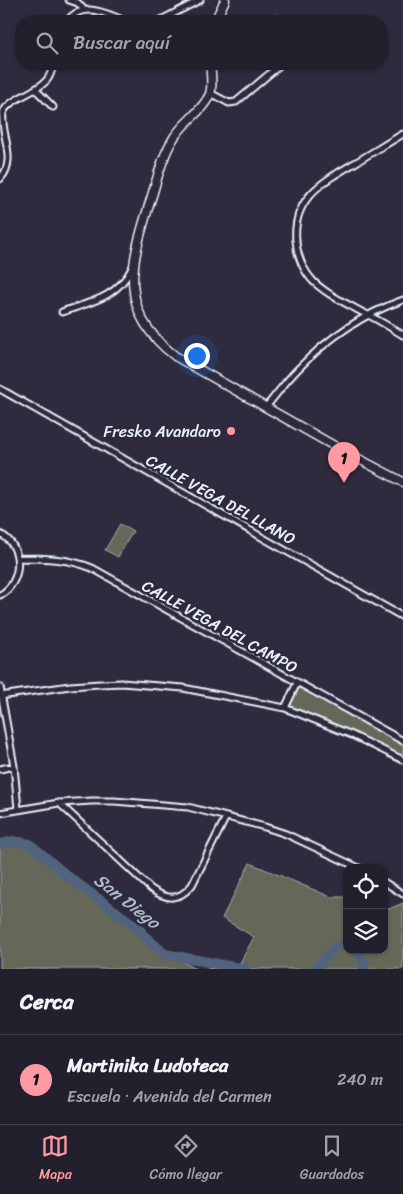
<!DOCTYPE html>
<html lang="es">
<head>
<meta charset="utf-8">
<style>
	body { margin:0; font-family:Sriracha,sans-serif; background:#2b2836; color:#f1f3f6 }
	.controls { position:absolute; right:15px; bottom:15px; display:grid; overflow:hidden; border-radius:10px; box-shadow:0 1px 4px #0004 }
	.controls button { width:45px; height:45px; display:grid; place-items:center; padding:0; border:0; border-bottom:1px solid #403e4a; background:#23202e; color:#f1f3f6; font:25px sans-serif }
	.you { position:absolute; left:196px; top:355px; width:18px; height:18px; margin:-12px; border:4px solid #fff; border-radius:50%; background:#1a73e8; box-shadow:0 0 0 8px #1a73e833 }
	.badge { display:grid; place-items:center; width:32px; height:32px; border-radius:50%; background:#ff9aa2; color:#111; font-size:16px; font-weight:700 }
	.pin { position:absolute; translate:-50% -41px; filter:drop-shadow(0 1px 2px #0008) }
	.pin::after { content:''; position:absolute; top:26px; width:18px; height:15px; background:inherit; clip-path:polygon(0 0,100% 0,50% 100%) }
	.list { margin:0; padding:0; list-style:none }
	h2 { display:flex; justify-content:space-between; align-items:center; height:65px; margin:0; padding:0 20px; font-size:21px }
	h2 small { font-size:16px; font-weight:400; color:#a3a3aa }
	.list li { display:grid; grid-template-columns:32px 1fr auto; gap:15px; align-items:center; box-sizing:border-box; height:90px; padding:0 20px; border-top:1px solid #403e4a }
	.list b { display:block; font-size:19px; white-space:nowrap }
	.list p { margin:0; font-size:16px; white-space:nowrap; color:#a3a3aa }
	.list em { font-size:16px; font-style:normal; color:#a3a3aa }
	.icon { flex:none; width:28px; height:28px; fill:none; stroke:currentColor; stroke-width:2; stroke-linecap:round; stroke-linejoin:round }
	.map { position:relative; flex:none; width:403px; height:969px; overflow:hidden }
	.search { position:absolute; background:#23202e; box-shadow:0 1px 4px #0004; left:15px; right:15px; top:15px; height:55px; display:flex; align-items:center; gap:12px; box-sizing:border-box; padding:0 18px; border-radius:20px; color:#a3a3aa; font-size:19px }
	.sheet { height:155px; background:#23202e }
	nav { display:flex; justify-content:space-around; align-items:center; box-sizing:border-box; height:70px; border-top:1px solid #403e4a; background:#23202e; font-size:14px; color:#a3a3aa }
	nav a { display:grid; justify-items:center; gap:2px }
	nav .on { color:#ff9aa2 }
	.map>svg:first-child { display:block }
</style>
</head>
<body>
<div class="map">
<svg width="403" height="969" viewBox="0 0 403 969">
	<rect width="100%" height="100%" fill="#2f2a3d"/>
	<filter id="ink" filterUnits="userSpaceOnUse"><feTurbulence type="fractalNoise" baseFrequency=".02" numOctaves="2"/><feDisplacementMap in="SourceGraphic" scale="10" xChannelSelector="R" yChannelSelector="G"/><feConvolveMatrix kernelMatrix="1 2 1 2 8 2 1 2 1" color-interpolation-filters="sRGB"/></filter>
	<g filter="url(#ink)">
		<!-- green -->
		<path fill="#656859" stroke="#a6aca8" d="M120,524L133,531L118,557L105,550Z
			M298,684L358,720L403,744V759L286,708Z
			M12,839L31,843L67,874L143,930L142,932L166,953L196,969H0V842Z
			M250,863L331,897H347V950H384V911L403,903V969H205L240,963L254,937L222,918Z"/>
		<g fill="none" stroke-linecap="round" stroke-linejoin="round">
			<!-- river -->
			<path stroke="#51647d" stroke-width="10" d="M0,844L13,841L30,844L66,875L141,930V933L165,954L245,969
				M355,950L364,960V969
				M315,969L335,947L347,945"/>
			<!-- street casing -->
			<g stroke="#e8f1f8" stroke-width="9">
				<path id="street" d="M69,0L78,3L84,10
					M277,19L278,21
					M67,21C84,0 106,14 126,21
					M159,21L200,0
					M35,89L53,107
					M210,93L229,103L236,102L281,64
					M403,134C386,144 370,154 353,164C322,182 292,199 296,241C297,256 304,272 314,282C329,296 349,305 366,314C379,320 391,328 403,335
					M0,179C18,160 0,134 3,113C8,99 35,93 46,81C50,77 52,70 53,64
					M62,312C91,302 117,298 132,268
					M0,389L403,617
					M266,407C276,395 286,381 298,369C327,339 363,314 403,300
					M0,534C24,545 23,583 0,595
					M18,558C44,558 67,558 92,568L403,741
					M0,687L14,766L18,809
					M0,696L70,686L100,684L122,683L183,688L285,708L352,735L403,760
					M285,708L297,683
					M0,769L14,766
					M59,803L151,889C167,900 179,901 192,885L226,817
					M0,813L59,803L92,801H114L188,807L265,827L286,834L359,868
					M384,882L403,894"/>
			</g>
			<!-- secondary casing -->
			<g stroke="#e8f1f8" stroke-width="11">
				<path id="secondary" d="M215,21L225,0
					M210,64C211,73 213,85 210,94C202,113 181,123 172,141C161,159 157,181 150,202C131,263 116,311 175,356L336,447L403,482"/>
			</g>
			<!-- street -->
			<use href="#street" stroke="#2f2a3d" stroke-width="5"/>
			<!-- secondary -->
			<use href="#secondary" stroke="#2f2a3d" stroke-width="8"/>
		</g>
	</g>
	<!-- markers -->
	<circle fill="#ff9aa2" stroke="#2f2a3d" stroke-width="2" cx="231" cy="431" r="5"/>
	<g text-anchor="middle" stroke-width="5" stroke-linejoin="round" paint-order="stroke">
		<!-- poi labels -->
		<g font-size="16" fill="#e8f1f8" stroke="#2f2a3d" text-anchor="end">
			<text x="221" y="437">Fresko Avandaro</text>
		</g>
		<!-- street labels -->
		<g font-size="16" fill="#e8f1f8" stroke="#2f2a3d">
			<text transform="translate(221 499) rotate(29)" y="6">CALLE VEGA DEL LLANO</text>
			<text transform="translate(220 626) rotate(29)" y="6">CALLE VEGA DEL CAMPO</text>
		</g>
		<!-- water labels -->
		<g font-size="18" font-style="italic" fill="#acb9c7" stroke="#2f2a3d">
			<text transform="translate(127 901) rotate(38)" y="6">San Diego</text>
		</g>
	</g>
</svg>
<div class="controls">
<button><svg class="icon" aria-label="locate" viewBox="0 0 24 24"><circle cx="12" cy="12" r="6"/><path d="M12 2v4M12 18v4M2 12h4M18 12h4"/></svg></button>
<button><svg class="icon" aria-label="layers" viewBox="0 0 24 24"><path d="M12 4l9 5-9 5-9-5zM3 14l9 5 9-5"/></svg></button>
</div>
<div class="you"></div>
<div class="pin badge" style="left:344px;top:483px">1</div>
<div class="search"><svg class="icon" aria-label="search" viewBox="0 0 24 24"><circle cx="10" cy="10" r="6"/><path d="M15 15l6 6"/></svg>Buscar aquí</div>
</div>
<section class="sheet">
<h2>Cerca<small></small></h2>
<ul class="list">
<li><span class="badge">1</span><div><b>Martinika Ludoteca</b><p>Escuela · Avenida del Carmen</p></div><em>240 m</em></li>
</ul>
</section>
<nav>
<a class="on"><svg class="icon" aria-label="map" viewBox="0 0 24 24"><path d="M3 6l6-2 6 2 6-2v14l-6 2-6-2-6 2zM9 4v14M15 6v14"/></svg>Mapa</a>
<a><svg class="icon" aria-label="directions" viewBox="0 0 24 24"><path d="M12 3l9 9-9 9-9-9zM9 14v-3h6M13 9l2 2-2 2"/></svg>Cómo llegar</a>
<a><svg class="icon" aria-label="saved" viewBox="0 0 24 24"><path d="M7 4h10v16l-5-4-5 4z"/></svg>Guardados</a>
</nav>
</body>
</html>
